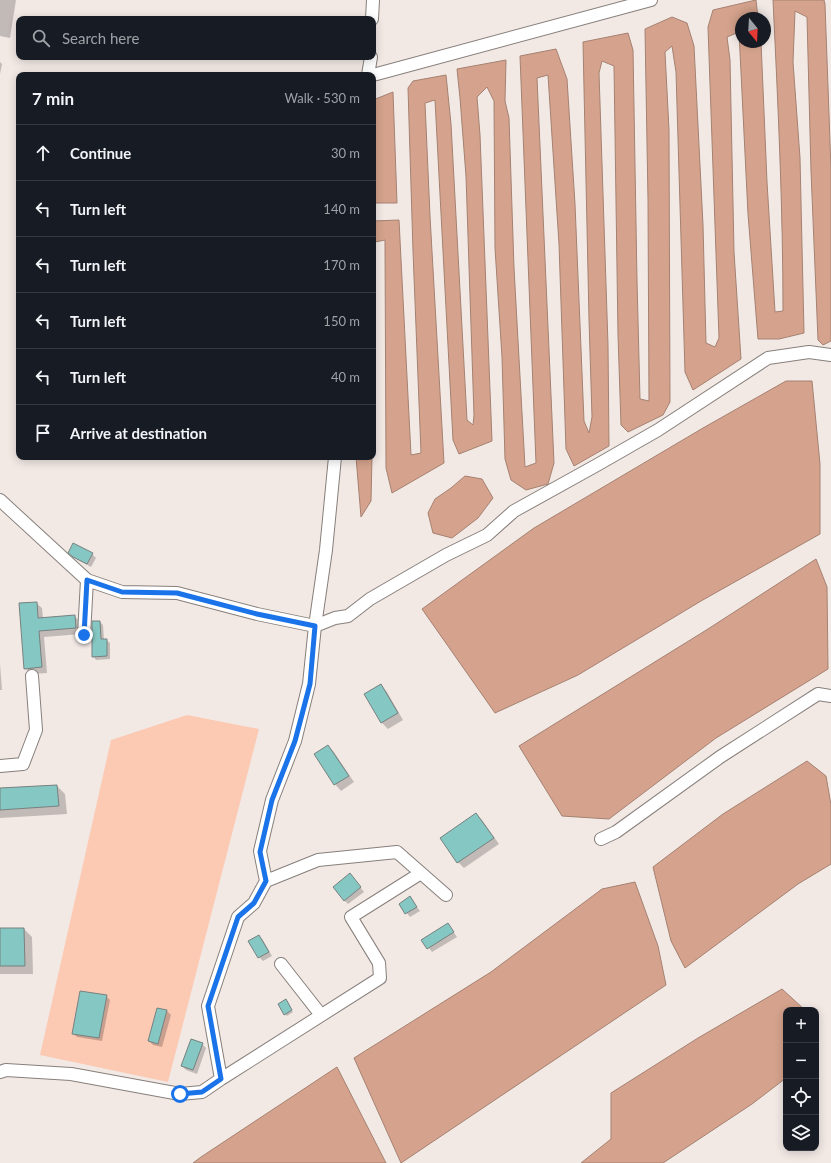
<!DOCTYPE html>
<html lang="en">
<head>
<meta charset="utf-8">
<style>
	body { margin:0; font-family:Lato,sans-serif; background:#242831; color:#f1f3f6 }
	.controls { position:absolute; right:12px; bottom:12px; display:grid; overflow:hidden; border-radius:8px; box-shadow:0 2px 10px #0003 }
	.controls button { width:36px; height:36px; display:grid; place-items:center; padding:0; border:0; border-bottom:1px solid #363941; background:#171b24; color:#f1f3f6; font:20px sans-serif }
	.compass { position:absolute; left:735px; top:12px; width:36px; height:36px; border-radius:50%; background:#171b24; box-shadow:0 2px 10px #0003; rotate:162deg }
	.stop { position:absolute; width:12px; height:12px; margin:-9px; border:3px solid #1a73e8; border-radius:50%; background:#fff }
	.stop.end { background:#1a73e8; border-color:#fff; box-shadow:0 1px 4px #0008 }
	.list { margin:0; padding:0; list-style:none }
	h2 { display:flex; justify-content:space-between; align-items:center; height:52px; margin:0; padding:0 16px; font-size:17px }
	h2 small { font-size:13px; font-weight:400; color:#9ea1a6 }
	.list li { display:grid; grid-template-columns:26px 1fr auto; gap:12px; align-items:center; box-sizing:border-box; height:56px; padding:0 16px; border-top:1px solid #363941 }
	.list b { display:block; font-size:15px; white-space:nowrap }
	.list em { font-size:13px; font-style:normal; color:#9ea1a6 }
	.icon { flex:none; width:22px; height:22px; fill:none; stroke:currentColor; stroke-width:2; stroke-linecap:round; stroke-linejoin:round }
	.map { position:relative; flex:none; width:831px; height:1163px; overflow:hidden }
	.search { position:absolute; background:#171b24; box-shadow:0 2px 10px #0003; left:16px; top:16px; width:360px; height:44px; display:flex; align-items:center; gap:10px; box-sizing:border-box; padding:0 14px; border-radius:8px; color:#9ea1a6; font-size:15px }
	.panel { position:absolute; background:#171b24; box-shadow:0 2px 10px #0003; left:16px; top:72px; width:360px; height:388px; border-radius:8px }
	.map>svg:first-child { display:block }
</style>
</head>
<body>
<div class="map">
<svg width="831" height="1163" viewBox="0 0 831 1163">
	<rect width="100%" height="100%" fill="#f2e9e5"/>
	<!-- green -->
	<path fill="#fcc9b3" d="M187,715L259,729L168,1082L40,1055L111,740Z"/>
	<!-- water -->
	<path fill="#d5a38d" stroke="#a58171" d="M756,0L758,18H741V42H761L767,182L775,312L783,311C783,208 778,104 773,0H824L825,4L831,170V341L823,345L818,340L811,171L807,17L795,11L793,62L800,158L804,333L779,339H758L748,214L739,32L727,37L730,60L734,252L741,359L693,390L685,372L676,72L672,46L665,52L669,130L670,402L663,415L628,432L621,425L618,335L614,66L602,61L599,73L608,345L609,446L574,466L566,449L559,244L548,75L537,78L554,463L548,484L526,490L511,480L505,459L502,357L495,248L494,101L487,87L477,97L480,135L492,441L459,454L453,440L435,100L425,103L430,216L444,463L392,493L386,468L385,240L375,242L373,425V221L399,220L411,455L421,453L413,251L408,88L413,81L446,75L451,124L467,420L473,425L474,415L466,176L460,98L457,69L506,60L505,101L509,118L514,268L525,467L536,463L520,56L556,49L567,79L575,204L584,421L589,433L592,417L589,319L583,42L628,33L633,50L637,281L640,399L649,401L648,200L645,29L672,17L687,23L694,46L703,225L706,343L715,347L719,338L708,27L713,10Z
		M393,92L397,203H373V100Z
		M786,381H812L820,464V534L701,601L578,675L495,713L422,609L534,528L703,428Z
		M356,457H372L371,501L361,517Z
		M465,476L482,479L493,498L478,518L452,538L433,533L428,513L435,499L451,488Z
		M816,559L827,587L828,669L716,738L609,819L562,816L519,746L708,629Z
		M807,761L826,776L831,805V864L798,884L685,968L671,941L653,867L723,814Z
		M635,882L658,946L666,985L401,1163L354,1058L491,972L602,889Z
		M782,989L805,1010H786V1078L752,1104L663,1163H581L611,1139V1093L698,1038Z
		M337,1067L386,1163H193L201,1157Z"/>
	<!-- shadow -->
	<path fill="#0003" d="M0,0H16L10,38L0,36Z
		M0,62L2,64L0,74Z
		M69,552L92,554L96,558L91,567L78,560Z
		M36,603L42,608L43,618L74,616L80,621L81,634L44,637L47,673L31,674L25,668Z
		M100,622L103,625L104,640H106L110,643V659L96,660L93,656Z
		M0,664L2,690H0Z
		M381,685L387,692L403,720L388,729L382,723L366,694Z
		M328,746L334,752L354,782L341,791L335,784L316,755Z
		M57,786L65,794L67,814L0,818V789Z
		M476,814L482,820L499,844L464,868L458,862Z
		M354,879L364,892L348,904L344,900Z
		M410,898L420,911L410,917L400,904Z
		M448,924L457,937L432,952L423,940Z
		M0,929H24L32,937L33,974H0Z
		M259,936L263,940L272,956L263,961L259,957Z
		M106,996L110,1000L102,1041L77,1037L73,1033Z
		M287,1002L293,1012L287,1016L285,1014Z
		M158,1009L167,1011L171,1015L162,1047L153,1045L149,1041Z
		M202,1044L206,1048L197,1074L186,1070L182,1066Z"/>
	<!-- building -->
	<path fill="#85c7c2" stroke="#778180" d="M73,543L93,553L87,564L73,557L68,553Z
		M37,602L38,618L75,615L76,628L39,631L42,667L24,669L19,603Z
		M92,621H100L101,639H107V656L92,657Z
		M381,684L398,713L381,723L364,694Z
		M328,745L349,776L334,785L314,754Z
		M57,785L59,806L0,810V788Z
		M476,813L494,838L457,863L440,838Z
		M350,873L361,887L344,901L333,887Z
		M410,896L417,907L405,914L399,904Z
		M448,923L454,932L427,949L421,940Z
		M0,928H24L25,966H0Z
		M259,935L269,952L258,958L248,941Z
		M80,991L107,995L99,1038L72,1034Z
		M286,999L292,1010L284,1015L278,1004Z
		M157,1008L167,1010L158,1044L148,1041Z
		M191,1039L203,1043L193,1070L181,1066Z"/>
	<g fill="none" stroke-linecap="round" stroke-linejoin="round">
		<!-- minor casing -->
		<g stroke="#877f7b" stroke-width="14">
			<path id="minor" d="M372,19L373,0
				M368,75L371,57
				M373,75L651,0
				M335,457L326,550L315,626L309,684L295,741L272,800L260,851L266,881L318,860L397,852L446,895
				M0,500L87,580L84,635
				M87,580L122,592L177,593L257,614L315,626L335,618L348,616L370,599L446,555L487,535L514,511L597,465L658,430L768,358L809,352L831,355
				M0,766L23,764L36,730L32,676
				M601,839L616,832L720,757L818,694L831,696
				M266,881L254,903L238,917L208,1006L221,1079L380,978L379,963L351,917L421,873
				M281,964L321,1015
				M0,1072L6,1070L71,1074L180,1094L202,1092L221,1079"/>
		</g>
		<!-- minor -->
		<use href="#minor" stroke="#fff" stroke-width="12"/>
	</g>
	<g fill="none" stroke-linecap="round" stroke-linejoin="round">
		<!-- route -->
		<path stroke="#1a73e8" stroke-width="5" d="M84,635L87,580L122,592L177,593L257,614L315,626L310,684L295,741L272,800L260,852L266,881L254,903L238,917L208,1006L221,1079L202,1092L180,1094"/>
	</g>
</svg>
<div class="controls">
<button>+</button>
<button>−</button>
<button><svg class="icon" aria-label="locate" viewBox="0 0 24 24"><circle cx="12" cy="12" r="6"/><path d="M12 2v4M12 18v4M2 12h4M18 12h4"/></svg></button>
<button><svg class="icon" aria-label="layers" viewBox="0 0 24 24"><path d="M12 4l9 5-9 5-9-5zM3 14l9 5 9-5"/></svg></button>
</div>
<svg class="compass" viewBox="-18 -18 36 36"><path d="M0-13l5 13h-10z" fill="#e53935"/><path d="M0 13l5-13h-10z" fill="#9ea1a6"/></svg>
<div class="stop" style="left:180px;top:1094px"></div>
<div class="stop end" style="left:84px;top:635px"></div>
<div class="search"><svg class="icon" aria-label="search" viewBox="0 0 24 24"><circle cx="10" cy="10" r="6"/><path d="M15 15l6 6"/></svg>Search here</div>
<section class="panel">
<h2>7 min<small>Walk · 530 m</small></h2>
<ul class="list">
<li><svg class="icon" aria-label="ahead" viewBox="0 0 24 24"><path d="M12 20V5M6 11l6-6 6 6"/></svg><div><b>Continue</b></div><em>30 m</em></li>
<li><svg class="icon" aria-label="left" viewBox="0 0 24 24"><path d="M17 20v-9H6M10 6l-5 5 5 5"/></svg><div><b>Turn left</b></div><em>140 m</em></li>
<li><svg class="icon" aria-label="left" viewBox="0 0 24 24"><path d="M17 20v-9H6M10 6l-5 5 5 5"/></svg><div><b>Turn left</b></div><em>170 m</em></li>
<li><svg class="icon" aria-label="left" viewBox="0 0 24 24"><path d="M17 20v-9H6M10 6l-5 5 5 5"/></svg><div><b>Turn left</b></div><em>150 m</em></li>
<li><svg class="icon" aria-label="left" viewBox="0 0 24 24"><path d="M17 20v-9H6M10 6l-5 5 5 5"/></svg><div><b>Turn left</b></div><em>40 m</em></li>
<li><svg class="icon" aria-label="arrive" viewBox="0 0 24 24"><path d="M6 21V4h12l-3 4 3 4H6"/></svg><div><b>Arrive at destination</b></div></li>
</ul>
</section>
</div>
</body>
</html>
